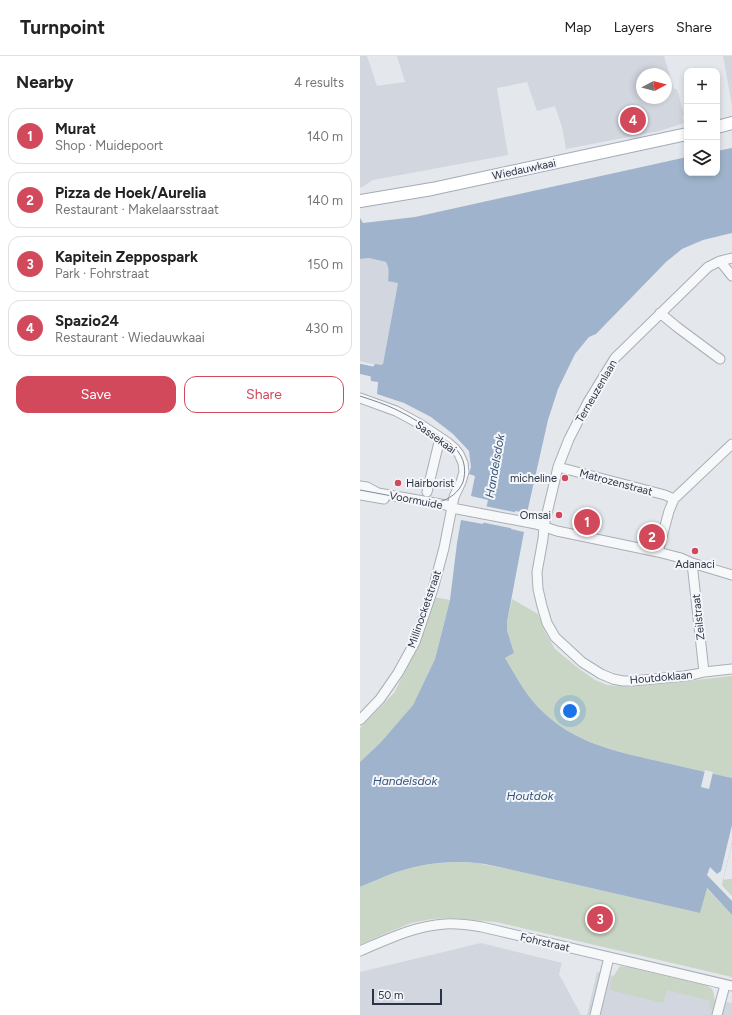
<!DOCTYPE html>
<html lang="en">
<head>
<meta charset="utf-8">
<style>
	body { margin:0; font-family:Figtree,sans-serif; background:#f2f2f2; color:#222 }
	.controls { position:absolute; right:12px; top:12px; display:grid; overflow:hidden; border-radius:8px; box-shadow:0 2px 6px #0003 }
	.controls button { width:36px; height:36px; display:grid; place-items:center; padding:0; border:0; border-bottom:1px solid #e0e0e0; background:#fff; color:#222; font:20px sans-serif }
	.compass { position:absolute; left:276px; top:12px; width:36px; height:36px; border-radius:50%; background:#fff; box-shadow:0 2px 6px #0003; rotate:83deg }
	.scale { position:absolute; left:12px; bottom:10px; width:70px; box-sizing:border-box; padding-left:4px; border:2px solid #2b3445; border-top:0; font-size:11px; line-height:14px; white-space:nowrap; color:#2b3445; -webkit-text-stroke:3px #f4f6f9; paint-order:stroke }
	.you { position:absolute; left:210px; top:655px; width:14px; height:14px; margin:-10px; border:3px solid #fff; border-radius:50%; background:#1a73e8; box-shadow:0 0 0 6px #1a73e833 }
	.badge { display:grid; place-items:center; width:26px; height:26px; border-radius:50%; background:#d1495b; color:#fff; font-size:13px; font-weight:700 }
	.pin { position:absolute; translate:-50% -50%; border:2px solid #fff; box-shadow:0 1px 4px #0006 }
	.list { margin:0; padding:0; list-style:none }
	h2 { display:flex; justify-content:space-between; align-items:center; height:52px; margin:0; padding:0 16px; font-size:17px }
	h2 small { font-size:13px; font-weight:400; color:#767676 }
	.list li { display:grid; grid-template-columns:26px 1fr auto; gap:12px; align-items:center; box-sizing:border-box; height:56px; margin:0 8px 8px; padding:0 8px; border:1px solid #e0e0e0; border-radius:12px }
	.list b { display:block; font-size:15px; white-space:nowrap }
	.list p { margin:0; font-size:13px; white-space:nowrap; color:#767676 }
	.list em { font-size:13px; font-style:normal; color:#767676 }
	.actions { display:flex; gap:8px; padding:12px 16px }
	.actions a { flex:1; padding:9px 0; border:1px solid #d1495b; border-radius:12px; text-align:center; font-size:14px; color:#d1495b }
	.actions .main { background:#d1495b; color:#fff }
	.icon { flex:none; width:22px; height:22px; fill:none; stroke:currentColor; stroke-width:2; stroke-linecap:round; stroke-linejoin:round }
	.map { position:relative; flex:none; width:372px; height:959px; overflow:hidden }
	header { display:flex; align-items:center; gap:24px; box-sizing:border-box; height:56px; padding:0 20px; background:#fff; border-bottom:1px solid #e0e0e0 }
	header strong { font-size:19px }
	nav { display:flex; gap:22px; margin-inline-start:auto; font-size:14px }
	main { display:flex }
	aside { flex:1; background:#fff }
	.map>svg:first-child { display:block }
</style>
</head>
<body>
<header>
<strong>Turnpoint</strong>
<nav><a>Map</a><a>Layers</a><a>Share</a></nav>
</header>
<main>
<aside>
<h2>Nearby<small>4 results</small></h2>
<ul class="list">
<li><span class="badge">1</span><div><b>Murat</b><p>Shop · Muidepoort</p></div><em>140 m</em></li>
<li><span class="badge">2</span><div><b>Pizza de Hoek/Aurelia</b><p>Restaurant · Makelaarsstraat</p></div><em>140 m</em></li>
<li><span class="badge">3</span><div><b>Kapitein Zeppospark</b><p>Park · Fohrstraat</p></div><em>150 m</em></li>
<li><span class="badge">4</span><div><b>Spazio24</b><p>Restaurant · Wiedauwkaai</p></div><em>430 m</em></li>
</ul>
<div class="actions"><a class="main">Save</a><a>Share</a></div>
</aside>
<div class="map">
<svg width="372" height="959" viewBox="0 0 372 959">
	<rect width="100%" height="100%" fill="#e4e7ec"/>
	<!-- built -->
	<path fill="#d2d6de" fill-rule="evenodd" d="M0,0H7L17,30L45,26L37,0H304L314,33H317L324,59L322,60L324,67L299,75L206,93L202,71L195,50L177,55L167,26L137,32L148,99L13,124L2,131L0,132ZM282,18H306V42H282Z
		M363,0H372V49Z
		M9,202L26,206L27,208L29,218L38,227L23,308L21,310L0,305V203Z
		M121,887L202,907L199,918L221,959H0V916Z
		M237,916L372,947V959H227Z"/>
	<!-- green -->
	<path fill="#c9d6c5" d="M74,541L90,544L75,603L53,649L21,686L0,706V672L34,637L55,596Z
		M152,543L178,558L185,576L195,593L218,612L235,624L247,629L271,631L372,620V722C347,716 322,711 298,705C255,695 215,687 182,655C166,640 156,620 145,602L154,597L147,574V566Z
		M96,806L117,807L148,813L340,857L346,832L372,859V921L136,866L91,862L72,863L51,867L29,876L0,889V831C12,826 25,820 38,816C57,809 76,807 96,806Z
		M368,823H372V840L362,829L363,824Z
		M260,910L269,911L289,916L346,929L352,933C355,940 355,946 353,954L349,952L351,945L307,934L303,947L250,934L251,924Z"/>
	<!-- water -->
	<path fill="#9fb4cc" d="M372,92V177L343,184L322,193L306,206L236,278L229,281L215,298L198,333L188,364L167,457L155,455L151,473L164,476L147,566V574L154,597L145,602C156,620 166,640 182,655C215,687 254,695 298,705C322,711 347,716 372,722V786L362,829L372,840V859L347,832L340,857L148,813C138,811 128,808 117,807C91,804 63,807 37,816C25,820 12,826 0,831V706L21,686L53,649L75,603L90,544L97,487L101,464L123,468L128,444L111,440L115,420L109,418L111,411L109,395L93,378L71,361L44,347L17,338L18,327V326L11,325L10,315L15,308L21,309L23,308L38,227L28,225C29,218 29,211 26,206L9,202L0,203V162L3,167L55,161L327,101V117H357V95Z"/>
	<!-- pier -->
	<path fill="#e4e7ec" d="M125,450L163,458L157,457L153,472L160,474L101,462L122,466Z
		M345,714L353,716L349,733L341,731Z
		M372,769V786L362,829L372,840V845L347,819L350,811L357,818L361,815Z"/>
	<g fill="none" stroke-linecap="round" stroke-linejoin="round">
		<!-- canal -->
		<path stroke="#9fb4cc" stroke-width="10" d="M0,313L24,318"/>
		<!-- minor casing -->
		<g stroke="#a9aeb7" stroke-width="11">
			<path id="minor" d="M372,202L360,205L348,211L255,302L228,346L209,383L198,411L184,470L183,483L177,516L178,533L182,550L187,567L195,581L222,606L241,618L253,623L263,625H273L324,620L336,618L344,616L372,613
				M360,205L372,220
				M300,257L317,271L360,303
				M0,342L36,355L60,368L87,386L95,393L99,398L103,407L104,416L101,426L94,441L84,492L73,533L55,586L38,617L20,643L0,664
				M198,411L305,439L314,443
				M0,430L7,431L18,437L86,449L92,452L176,468L197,475L298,496L321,502L332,507L372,519
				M67,436L80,382
				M0,439L24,443
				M298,496L309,455L314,443L372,388
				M332,507L344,616
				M0,895C28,883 54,870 85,868C98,867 110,869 122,871L372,930
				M235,959L249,901
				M357,959L365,929"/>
		</g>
		<!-- major casing -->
		<g stroke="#a3abb8" stroke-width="14">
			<path id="major" d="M357,71L372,67
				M0,145L72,133L327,78"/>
		</g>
		<!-- minor -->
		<use href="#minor" stroke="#f7f8fa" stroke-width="9"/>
		<!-- major -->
		<use href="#major" stroke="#fff" stroke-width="12"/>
		<!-- tram -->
		<path stroke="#7d8696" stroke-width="1" d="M0,340C12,344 25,348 37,354C52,361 65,370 78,379C86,384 94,389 99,397C105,405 106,416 103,426C99,436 89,444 78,446C68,447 58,444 48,443C32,440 16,437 0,434"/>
	</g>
	<!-- markers -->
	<g fill="#d1495b" stroke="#f4f6f9" stroke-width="1.5">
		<circle cx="205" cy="422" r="4"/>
		<circle cx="38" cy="427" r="4"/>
		<circle cx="199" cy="459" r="4"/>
		<circle cx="335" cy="495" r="4"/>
	</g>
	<g text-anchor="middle" stroke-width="4" stroke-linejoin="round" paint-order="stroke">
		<!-- street labels -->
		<g font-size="11" fill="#2b3445" stroke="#f4f6f9">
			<text transform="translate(164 113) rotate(-12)" y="4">Wiedauwkaai</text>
			<text transform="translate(236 335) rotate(-60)" y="4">Terneuzenlaan</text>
			<text transform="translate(76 381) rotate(36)" y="4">Sassekaai</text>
			<text transform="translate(256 426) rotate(15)" y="4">Matrozenstraat</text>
			<text transform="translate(56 444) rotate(11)" y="4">Voormuide</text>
			<text transform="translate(64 553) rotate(-71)" y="4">Millinocketstraat</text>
			<text transform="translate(338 561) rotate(-96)" y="4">Zeilstraat</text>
			<text transform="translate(301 621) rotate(-5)" y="4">Houtdoklaan</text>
			<text transform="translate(185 886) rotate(13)" y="4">Fohrstraat</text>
		</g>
		<!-- poi labels -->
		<g font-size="11" fill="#2b3445" stroke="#f4f6f9" text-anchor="end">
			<text x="197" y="426">micheline</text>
			<text x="46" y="431" text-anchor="start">Hairborist</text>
			<text x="191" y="463">Omsai</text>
			<text x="335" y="512" text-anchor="middle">Adanaci</text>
		</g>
		<!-- water labels -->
		<g font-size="12" font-style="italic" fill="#34527a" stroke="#f4f6f9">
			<text transform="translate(135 410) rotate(-80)" y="4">Handelsdok</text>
			<text x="45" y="729">Handelsdok</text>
			<text x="170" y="744">Houtdok</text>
		</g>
	</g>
</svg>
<div class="controls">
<button>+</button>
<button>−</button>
<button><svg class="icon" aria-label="layers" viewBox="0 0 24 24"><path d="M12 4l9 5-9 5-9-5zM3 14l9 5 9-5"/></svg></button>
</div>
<svg class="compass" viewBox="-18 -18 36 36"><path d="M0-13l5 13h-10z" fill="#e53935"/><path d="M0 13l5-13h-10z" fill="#767676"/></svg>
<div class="scale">50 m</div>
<div class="you"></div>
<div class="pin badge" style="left:227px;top:466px">1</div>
<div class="pin badge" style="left:292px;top:481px">2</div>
<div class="pin badge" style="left:240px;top:863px">3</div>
<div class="pin badge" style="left:273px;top:64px">4</div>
</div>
</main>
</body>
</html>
